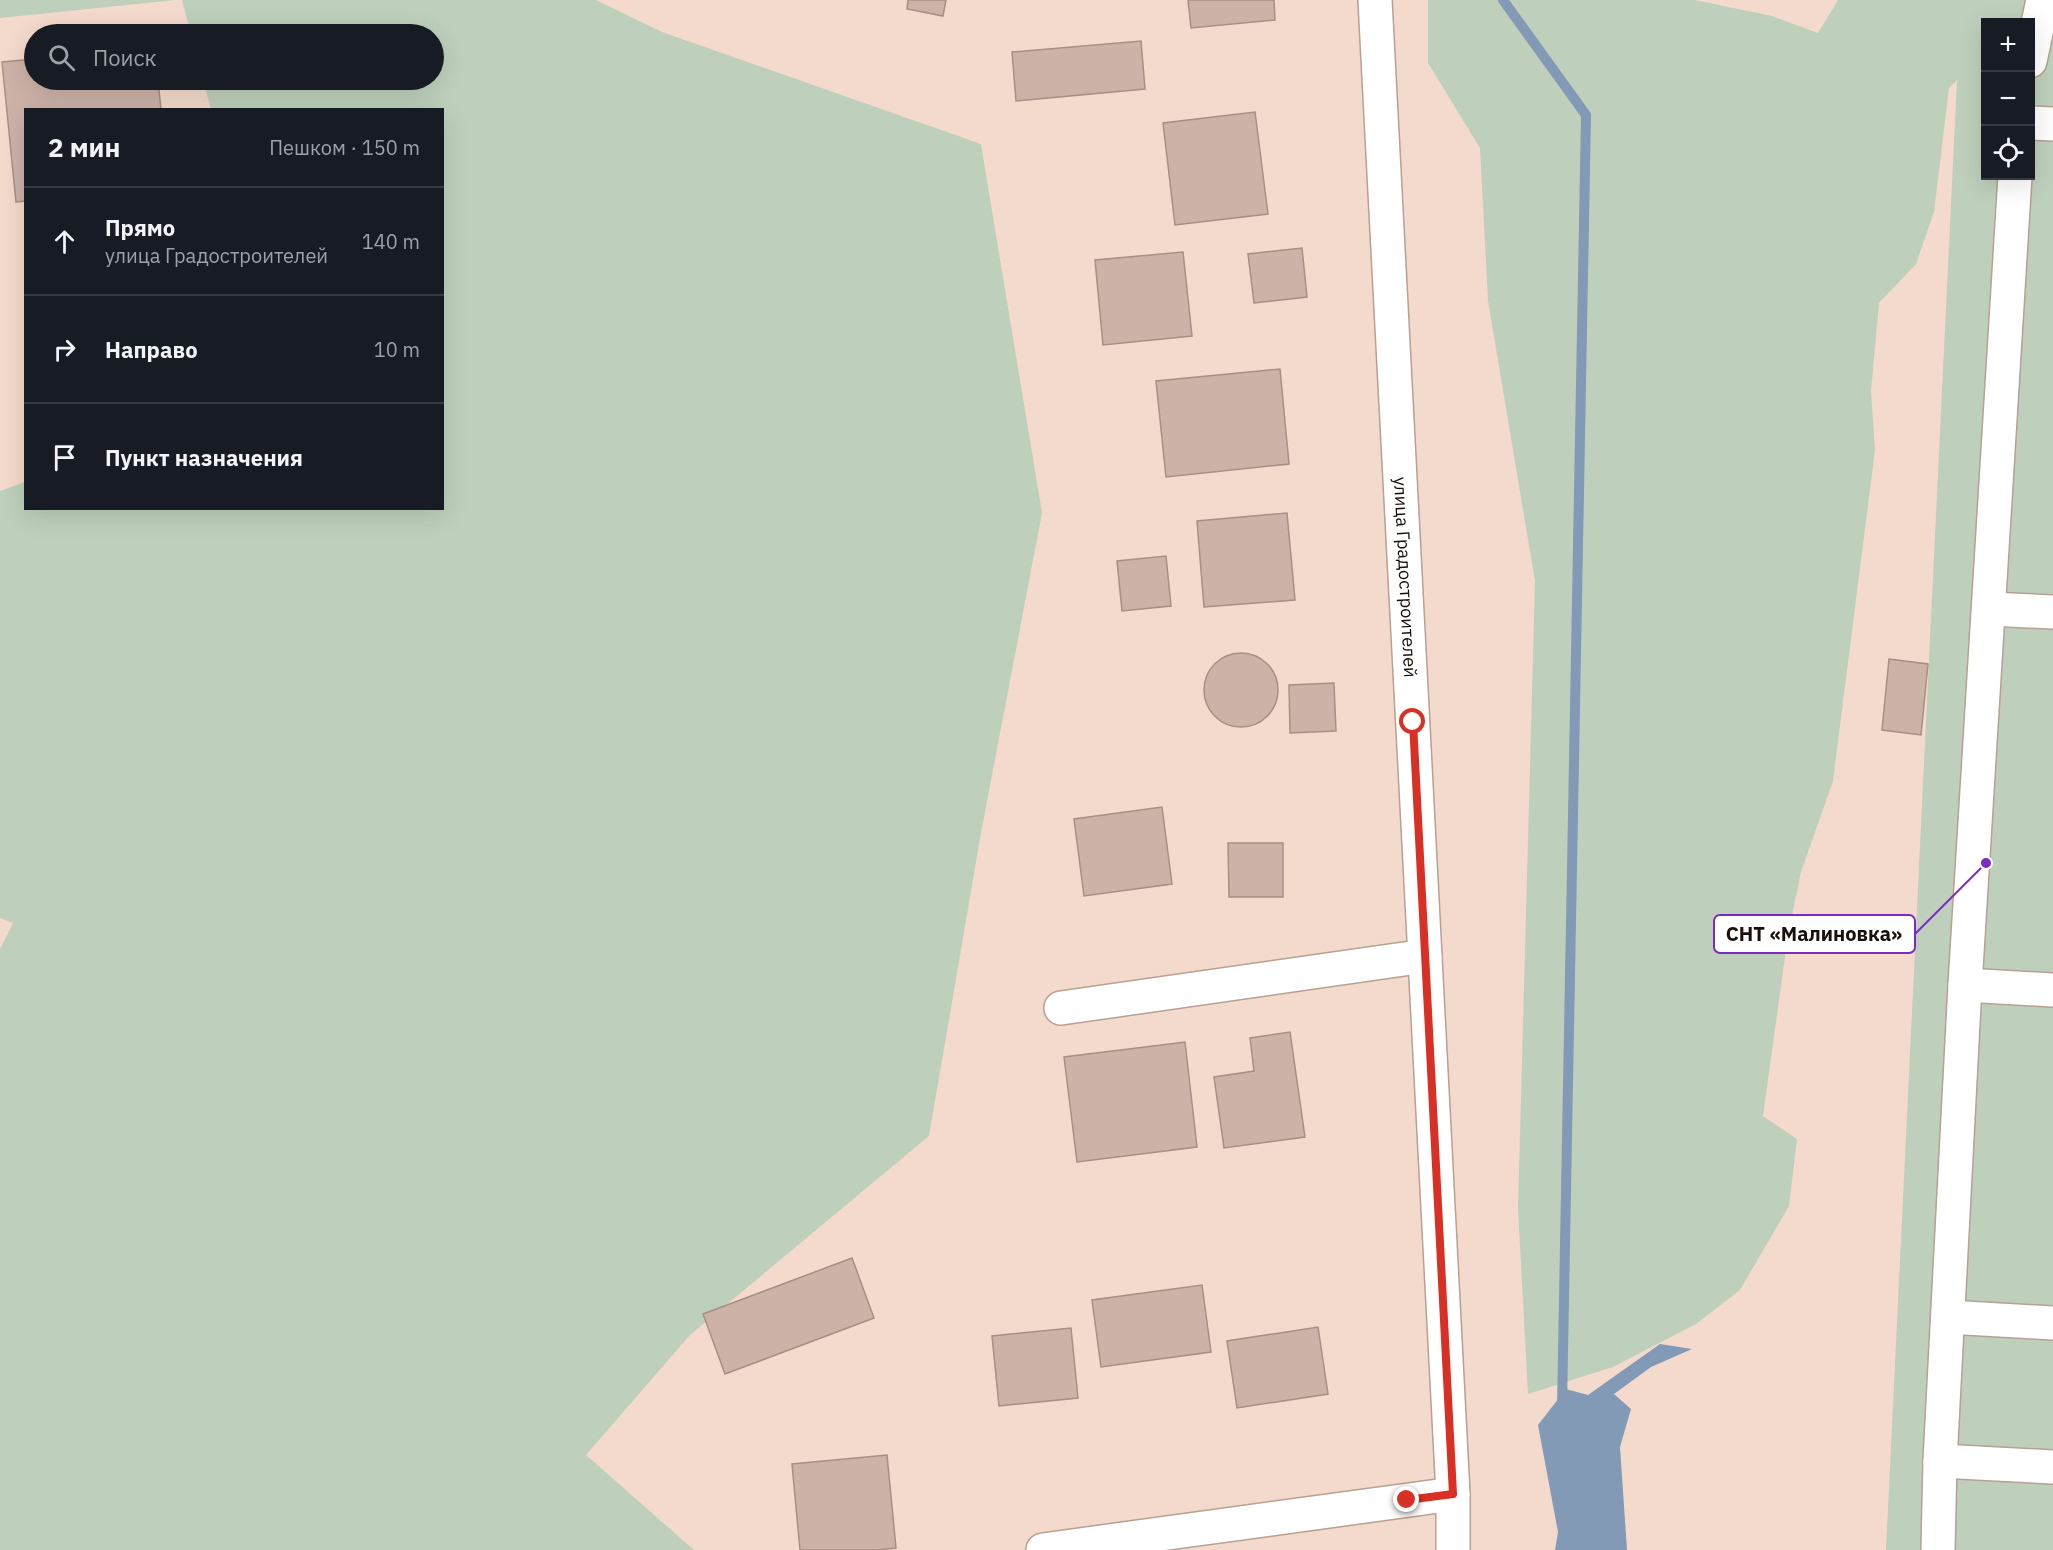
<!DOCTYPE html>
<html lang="ru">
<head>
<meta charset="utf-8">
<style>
	body { margin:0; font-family:"IBM Plex Sans",sans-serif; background:#20242c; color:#f1f3f6 }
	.controls { position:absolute; right:18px; top:18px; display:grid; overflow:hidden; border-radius:0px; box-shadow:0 6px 24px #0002 }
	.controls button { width:54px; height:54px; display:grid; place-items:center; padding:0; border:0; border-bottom:2px solid #363941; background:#171b24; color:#f1f3f6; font:30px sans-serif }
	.stop { position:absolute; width:18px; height:18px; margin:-14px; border:4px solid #d93025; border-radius:50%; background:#fff }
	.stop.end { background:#d93025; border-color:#fff; box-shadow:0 2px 6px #0008 }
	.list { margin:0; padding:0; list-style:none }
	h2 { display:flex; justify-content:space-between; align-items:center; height:78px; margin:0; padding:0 24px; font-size:26px }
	h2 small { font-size:20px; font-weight:400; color:#9ea1a6 }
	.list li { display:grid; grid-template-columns:39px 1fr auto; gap:18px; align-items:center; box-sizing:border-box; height:108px; padding:0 24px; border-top:2px solid #363941 }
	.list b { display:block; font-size:22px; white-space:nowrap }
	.list p { margin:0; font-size:20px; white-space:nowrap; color:#9ea1a6 }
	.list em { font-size:20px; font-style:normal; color:#9ea1a6 }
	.icon { flex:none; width:33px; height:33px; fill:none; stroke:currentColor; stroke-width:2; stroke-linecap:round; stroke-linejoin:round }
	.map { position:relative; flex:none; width:2053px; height:1550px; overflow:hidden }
	.search { position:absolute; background:#171b24; box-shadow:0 6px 24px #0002; left:24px; top:24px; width:420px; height:66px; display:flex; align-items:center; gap:15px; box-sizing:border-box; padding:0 21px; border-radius:33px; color:#9ea1a6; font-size:22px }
	.panel { position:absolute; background:#171b24; box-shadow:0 6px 24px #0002; left:24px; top:108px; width:420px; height:402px; border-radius:0px }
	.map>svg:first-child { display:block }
</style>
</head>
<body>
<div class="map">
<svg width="2053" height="1550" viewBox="0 0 2053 1550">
	<rect width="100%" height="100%" fill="#f4dacc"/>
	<!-- green -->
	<path fill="#bed0bc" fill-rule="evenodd" d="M0,0H176L0,18Z
		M182,0H596L662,32L981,144L1042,513L981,833L929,1136L690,1335L586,1455L694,1550H0V949L13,923L0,918V491L25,482L26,508H442V110L211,109L203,80H434V34H191Z
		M1428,0H1695L1772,16L1818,33L1838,0H2053V1550H1886L1957,80L1949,88L1934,212L1916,264L1879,303L1871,391L1875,450L1833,781L1801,872L1788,935L1763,1116L1797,1139L1789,1206L1740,1290L1696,1324L1613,1367L1528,1394L1518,1209L1535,581L1488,301L1480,148L1428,63ZM1986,22H2030V176H1986Z"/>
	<!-- water -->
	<path fill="#829ab6" d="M1660,1344L1692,1349L1651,1367L1614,1394L1631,1409L1620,1447L1627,1550H1555L1558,1532L1538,1425L1566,1389L1588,1395Z"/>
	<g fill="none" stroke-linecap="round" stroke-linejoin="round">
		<!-- stream -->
		<path stroke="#829ab6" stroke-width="10" d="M1503,0L1586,115L1562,1407"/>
	</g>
	<!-- building -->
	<path fill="#cdb2a8" stroke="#a98e85" stroke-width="1.5" d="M908,0H946L943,16L907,9Z
		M1188,0H1274L1275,20L1191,28Z
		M1141,41L1145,89L1016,101L1012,52Z
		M34,59V80H158L161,110H26V201L16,202L2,62Z
		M1255,112L1268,214L1175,225L1163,123Z
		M1302,248L1307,297L1254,303L1248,254Z
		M1183,252L1192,336L1103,345L1095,260Z
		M1280,369L1289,464L1166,477L1156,381Z
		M1287,513L1295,600L1204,607L1197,521Z
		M1166,556L1171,606L1122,611L1117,561Z
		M1204 690a37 37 0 1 1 74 0a37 37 0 1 1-74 0Z
		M1889,659L1928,664L1921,735L1882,730Z
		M1334,683L1336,731L1290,733L1289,685Z
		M1162,807L1172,884L1084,896L1074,819Z
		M1228,843H1283V897H1229Z
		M1290,1032L1305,1137L1224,1148L1214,1077L1254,1071L1250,1038Z
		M1185,1042L1197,1147L1077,1162L1064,1057Z
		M852,1258L874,1318L725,1374L703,1314Z
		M1202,1285L1211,1352L1101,1367L1092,1300Z
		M1318,1327L1328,1394L1237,1408L1227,1341Z
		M1071,1328L1078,1398L999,1406L992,1336Z
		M887,1455L896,1548L877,1550H800L792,1464Z"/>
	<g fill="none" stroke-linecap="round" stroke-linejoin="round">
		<!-- minor casing -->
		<g stroke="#b8a092" stroke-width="36">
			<g id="minor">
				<path id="s1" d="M1375,0L1453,1494V1550"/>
				<path d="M2030,61L2043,0"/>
				<path d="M2030,123L2053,124"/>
				<path d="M1989,609L2053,612"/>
				<path d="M1965,985L2053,990"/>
				<path d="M1061,1008L1425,956"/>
				<path d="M1948,1317L2053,1323"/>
				<path d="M1940,1461L2053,1467"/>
				<path d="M1043,1550L1453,1494"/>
				<path d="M1938,1550L1940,1461L1965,985L2015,176"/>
			</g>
		</g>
		<!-- minor -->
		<use href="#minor" stroke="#fff" stroke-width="33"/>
	</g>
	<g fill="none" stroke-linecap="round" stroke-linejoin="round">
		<!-- route -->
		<path stroke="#d93025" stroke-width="8" d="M1407,1500L1453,1494L1413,722"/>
	</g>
	<g text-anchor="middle" stroke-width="5" stroke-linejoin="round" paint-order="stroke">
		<!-- street labels -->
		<g font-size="18" fill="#19100b" stroke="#fff">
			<text dy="6" stroke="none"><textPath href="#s1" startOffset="578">улица Градостроителей</textPath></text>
		</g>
	</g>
	<!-- callouts -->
	<path fill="none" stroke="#7b2cbf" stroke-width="2" d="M1986 863L1915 934"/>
	<circle fill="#7b2cbf" stroke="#fff" stroke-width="2" cx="1986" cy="863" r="6"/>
	<rect fill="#fff" stroke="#7b2cbf" stroke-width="2" x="1714" y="915" width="201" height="38" rx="6"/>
	<g font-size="20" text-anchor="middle" font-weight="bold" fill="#19100b">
		<text x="1814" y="941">СНТ «Малиновка»</text>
	</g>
</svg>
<div class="controls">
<button>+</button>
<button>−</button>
<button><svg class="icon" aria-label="locate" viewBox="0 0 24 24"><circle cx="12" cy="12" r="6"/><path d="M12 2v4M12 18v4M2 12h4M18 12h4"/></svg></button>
</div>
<div class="stop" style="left:1413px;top:722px"></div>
<div class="stop end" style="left:1407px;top:1500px"></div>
<div class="search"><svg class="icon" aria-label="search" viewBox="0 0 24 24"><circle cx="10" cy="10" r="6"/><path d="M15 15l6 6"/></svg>Поиск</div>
<section class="panel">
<h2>2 мин<small>Пешком · 150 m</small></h2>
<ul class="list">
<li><svg class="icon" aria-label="ahead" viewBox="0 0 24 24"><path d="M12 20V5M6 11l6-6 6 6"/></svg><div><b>Прямо</b><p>улица Градостроителей</p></div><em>140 m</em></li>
<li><svg class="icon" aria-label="right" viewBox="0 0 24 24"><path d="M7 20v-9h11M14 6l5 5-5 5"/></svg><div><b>Направо</b></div><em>10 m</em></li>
<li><svg class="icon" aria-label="arrive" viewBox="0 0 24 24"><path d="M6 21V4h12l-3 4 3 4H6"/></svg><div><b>Пункт назначения</b></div></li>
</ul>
</section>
</div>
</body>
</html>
